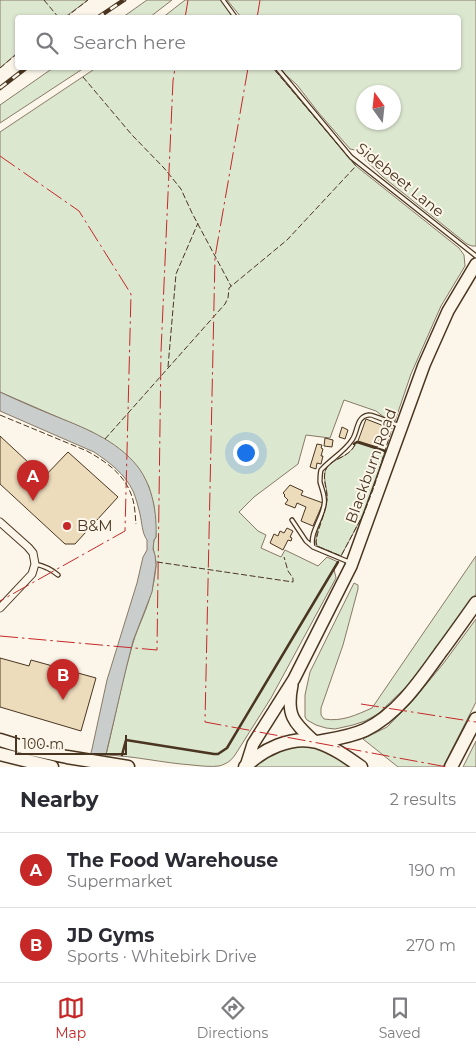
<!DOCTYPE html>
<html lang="en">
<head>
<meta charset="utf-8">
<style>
	body { margin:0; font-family:Montserrat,sans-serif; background:#f2f2f3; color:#2b2b33 }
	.compass { position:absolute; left:356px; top:85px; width:45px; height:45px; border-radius:50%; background:#fff; box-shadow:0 1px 4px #0004; rotate:345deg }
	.scale { position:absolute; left:15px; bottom:12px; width:112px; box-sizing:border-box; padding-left:5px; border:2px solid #4a3520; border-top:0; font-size:14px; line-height:18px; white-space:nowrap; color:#4a3520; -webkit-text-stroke:4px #fbf6e9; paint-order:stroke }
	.you { position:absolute; left:245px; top:452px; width:18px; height:18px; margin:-12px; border:4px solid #fff; border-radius:50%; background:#1a73e8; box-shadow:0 0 0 8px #1a73e833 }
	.badge { display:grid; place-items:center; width:32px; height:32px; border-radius:50%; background:#c62828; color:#fff; font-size:16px; font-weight:700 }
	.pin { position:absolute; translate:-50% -41px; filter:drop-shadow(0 1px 2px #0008) }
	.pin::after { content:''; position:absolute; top:26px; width:18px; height:15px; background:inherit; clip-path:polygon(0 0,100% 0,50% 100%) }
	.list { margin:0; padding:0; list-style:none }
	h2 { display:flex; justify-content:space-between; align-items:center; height:65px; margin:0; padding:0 20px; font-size:21px }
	h2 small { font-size:16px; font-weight:400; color:#7c7c81 }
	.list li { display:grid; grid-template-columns:32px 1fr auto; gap:15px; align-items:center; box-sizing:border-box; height:75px; padding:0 20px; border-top:1px solid #e1e1e2 }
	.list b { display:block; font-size:19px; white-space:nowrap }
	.list p { margin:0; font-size:16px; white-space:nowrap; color:#7c7c81 }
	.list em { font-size:16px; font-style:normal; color:#7c7c81 }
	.icon { flex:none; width:28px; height:28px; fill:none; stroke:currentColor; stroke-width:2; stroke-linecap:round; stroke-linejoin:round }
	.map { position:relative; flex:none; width:476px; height:767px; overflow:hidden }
	.search { position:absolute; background:#fff; box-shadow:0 1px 4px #0004; left:15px; right:15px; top:15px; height:55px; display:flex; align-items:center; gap:12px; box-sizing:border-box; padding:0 18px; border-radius:5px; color:#7c7c81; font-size:19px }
	.sheet { height:215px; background:#fff }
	nav { display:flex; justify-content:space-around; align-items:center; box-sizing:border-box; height:70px; border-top:1px solid #e1e1e2; background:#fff; font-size:14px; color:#7c7c81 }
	nav a { display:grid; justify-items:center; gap:2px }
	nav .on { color:#c62828 }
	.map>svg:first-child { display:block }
</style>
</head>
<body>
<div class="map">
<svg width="476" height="767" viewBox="0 0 476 767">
	<rect width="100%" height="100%" fill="#fbf6e9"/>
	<!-- green -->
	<path fill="#dce7d0" stroke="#887966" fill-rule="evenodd" d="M0,0H88L65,17L18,18L17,53L0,68Z
		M147,0H172L150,17H123Z
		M185,0H222L235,18H162Z
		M227,0H476V246H472L467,244L383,177L355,150L350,149L318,112L297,85L286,75L280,68H458V18L241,17ZM364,92H394V122H364Z
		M53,68H84L0,123V105Z
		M96,68H273L356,166L459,248L464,255L465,266L441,306L411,374L395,421L385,418L376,411L344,400L330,438L306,435L298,464L254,497L239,512L258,531L266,535L261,548L281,557L285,550L318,566L327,557L338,562L334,569L336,578L271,698L235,755C231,761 226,764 219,766C211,767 201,766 192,765C163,763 135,756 106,755C115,718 122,680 133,643C138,626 147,610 151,593C154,584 155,575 156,566C157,556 149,546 156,537L154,506L149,487L143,476L92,432L0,392V132Z
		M357,442L385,451L374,487L364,513L341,556L317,546L316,544C315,528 326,514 327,498C328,488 321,476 327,467C332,459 348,458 355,445L354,444Z
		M476,556V594L441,643L407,686L378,714L365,721L353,725L335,729L326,728L316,725L307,720L305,717V695L310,672L354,583L358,585V589L343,645L321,708V715L324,719C342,722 356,715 372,708Z
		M476,619V702L443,767H398L363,739L387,727L409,705L443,664Z
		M301,741L361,767H245Z
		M476,741V767H463Z"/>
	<!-- water -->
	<path fill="#c9cecd" stroke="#887966" d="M0,392C17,400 33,407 50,414C82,427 116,439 138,467C153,487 157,514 156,537L154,540L153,549L155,555L156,565L152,592L133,641L126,669L103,767H87L92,749L107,680L137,583L143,557L147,550V540C142,533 142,523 140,514C138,506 136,498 133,491C125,474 109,462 94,452L0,411Z"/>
	<!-- building -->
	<path fill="#ecdcbc" stroke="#4a3520" d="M366,419L384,426L377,447L358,441Z
		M342,427L348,430L345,439L339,437Z
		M0,436L44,477L68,452L118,497L75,544H65L0,484Z
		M325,438L333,440L332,447L324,446Z
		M317,444L322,445L321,448L323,449L321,456H323L321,464L317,463L316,469L310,467Z
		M290,485L303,491L301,495L323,503L313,526L301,521L306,507L297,503L295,508L285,504L288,500L284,496L285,495L283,493Z
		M287,528L293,531L290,537L292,538L291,541L288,540L283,550L270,543L274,534L278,536L280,531L284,533Z
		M0,658L29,666L31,660L96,678L81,731L0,707Z"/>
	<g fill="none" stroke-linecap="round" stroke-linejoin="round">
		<!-- lane casing -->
		<g stroke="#4a3520" stroke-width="5.5">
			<path id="lane" d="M223,0L236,18
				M277,68L351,157L476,256
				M292,520L306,541L313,547
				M349,562L313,547C309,534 322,519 324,505C326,497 322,490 320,482C320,478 320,474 321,470C331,459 344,452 352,440C358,432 356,416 369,415C372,414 393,424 398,425
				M35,564C45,566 51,569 58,575"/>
		</g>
		<!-- street casing -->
		<g stroke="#4a3520" stroke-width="9">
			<path id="street" d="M0,522L28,547L33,553L35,564L32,574L0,608"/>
		</g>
		<!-- primary casing -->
		<g stroke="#4a3520" stroke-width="14">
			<path id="primary" d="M292,685C286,715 293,722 314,741
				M246,766L253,744L294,679L351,566L424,365L448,311L476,264"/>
		</g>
		<!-- highway casing -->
		<g stroke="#4a3520" stroke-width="15">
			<path id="highway" d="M0,740L29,749L67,757L128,767
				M317,742C333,739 350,737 365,730C397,715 420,681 440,653C452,637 464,620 476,603
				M0,754L52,767
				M245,767C262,750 291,735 317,742C333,747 347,757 361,767
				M451,767L476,719"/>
		</g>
		<!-- lane -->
		<use href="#lane" stroke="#fbf6e9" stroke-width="3"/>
		<!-- street -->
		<use href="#street" stroke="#fbf6e9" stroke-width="7"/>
		<!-- primary -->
		<use href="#primary" stroke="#fbf6e9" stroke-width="11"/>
		<!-- highway -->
		<use href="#highway" stroke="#fbf6e9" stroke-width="12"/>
		<!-- rail casing -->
		<g stroke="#4a3520" stroke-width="4.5">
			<path id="rail" d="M97,18L124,0
				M0,88L26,68"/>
		</g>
		<!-- rail -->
		<use href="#rail" stroke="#fbf6e9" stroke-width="2.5" stroke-dasharray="8" stroke-linecap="butt"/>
		<!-- fence -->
		<path stroke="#4a3520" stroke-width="1" stroke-dasharray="6 2.5" stroke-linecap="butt" d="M44,0L59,18
			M65,18L88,0
			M0,68L18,53
			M83,77L132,135L164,168L181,189L192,213L231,286
			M168,367L176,274L198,223
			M0,415L87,451C105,461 124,474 131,494C135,503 135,514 136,524
			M105,439L225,304L228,298L229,288L287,240L356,166L273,68
			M355,445C348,458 334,458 328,466C320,476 328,489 327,500C325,515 318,527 316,542L317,546L341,556L364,513L374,487L392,428
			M157,562L293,582V578L288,571L284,557"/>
		<!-- wall -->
		<path stroke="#4a3520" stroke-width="2.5" d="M354,444L357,442L385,451
			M122,755L126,740L214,754H218L227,748L338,562"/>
		<!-- power -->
		<path stroke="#c62828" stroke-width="1" stroke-dasharray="18 4 2.5 4" stroke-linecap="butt" d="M185,18L188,0
			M257,18L260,0
			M248,68L215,257L205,722L447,767
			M0,156L79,211L131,294L125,531L0,601
			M0,636L157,650L161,352L173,81L175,68
			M361,704L476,722"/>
	</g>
	<!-- markers -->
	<circle fill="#c62828" stroke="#fbf6e9" stroke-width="2" cx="67" cy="526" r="5"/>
	<g text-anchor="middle" stroke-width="4" stroke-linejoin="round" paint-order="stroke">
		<!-- street labels -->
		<g font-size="15" fill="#4a3520" stroke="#fbf6e9">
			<text transform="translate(400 180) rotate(39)" y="5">Sidebeet Lane</text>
			<text transform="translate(371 466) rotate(-70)" y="5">Blackburn Road</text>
		</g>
		<!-- poi labels -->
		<g font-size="15" fill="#4a3520" stroke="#fbf6e9" text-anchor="start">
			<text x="77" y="531">B&amp;M</text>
		</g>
	</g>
</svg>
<svg class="compass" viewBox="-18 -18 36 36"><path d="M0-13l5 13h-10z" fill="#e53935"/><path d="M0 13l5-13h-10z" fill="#7c7c81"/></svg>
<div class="scale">100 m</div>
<div class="you"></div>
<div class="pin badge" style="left:33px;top:501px">A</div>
<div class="pin badge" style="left:63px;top:700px">B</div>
<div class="search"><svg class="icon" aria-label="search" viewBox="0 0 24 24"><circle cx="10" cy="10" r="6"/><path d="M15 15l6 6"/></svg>Search here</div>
</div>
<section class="sheet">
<h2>Nearby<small>2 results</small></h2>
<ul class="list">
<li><span class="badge">A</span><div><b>The Food Warehouse</b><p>Supermarket</p></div><em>190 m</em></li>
<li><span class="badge">B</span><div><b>JD Gyms</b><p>Sports · Whitebirk Drive</p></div><em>270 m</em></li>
</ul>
</section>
<nav>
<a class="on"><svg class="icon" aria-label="map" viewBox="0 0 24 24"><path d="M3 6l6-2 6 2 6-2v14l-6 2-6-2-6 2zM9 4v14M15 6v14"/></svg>Map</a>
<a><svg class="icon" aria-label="directions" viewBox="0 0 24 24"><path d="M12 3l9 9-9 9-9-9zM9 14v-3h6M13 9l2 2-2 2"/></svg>Directions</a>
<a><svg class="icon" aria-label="saved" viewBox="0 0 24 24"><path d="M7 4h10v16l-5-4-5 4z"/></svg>Saved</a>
</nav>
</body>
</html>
